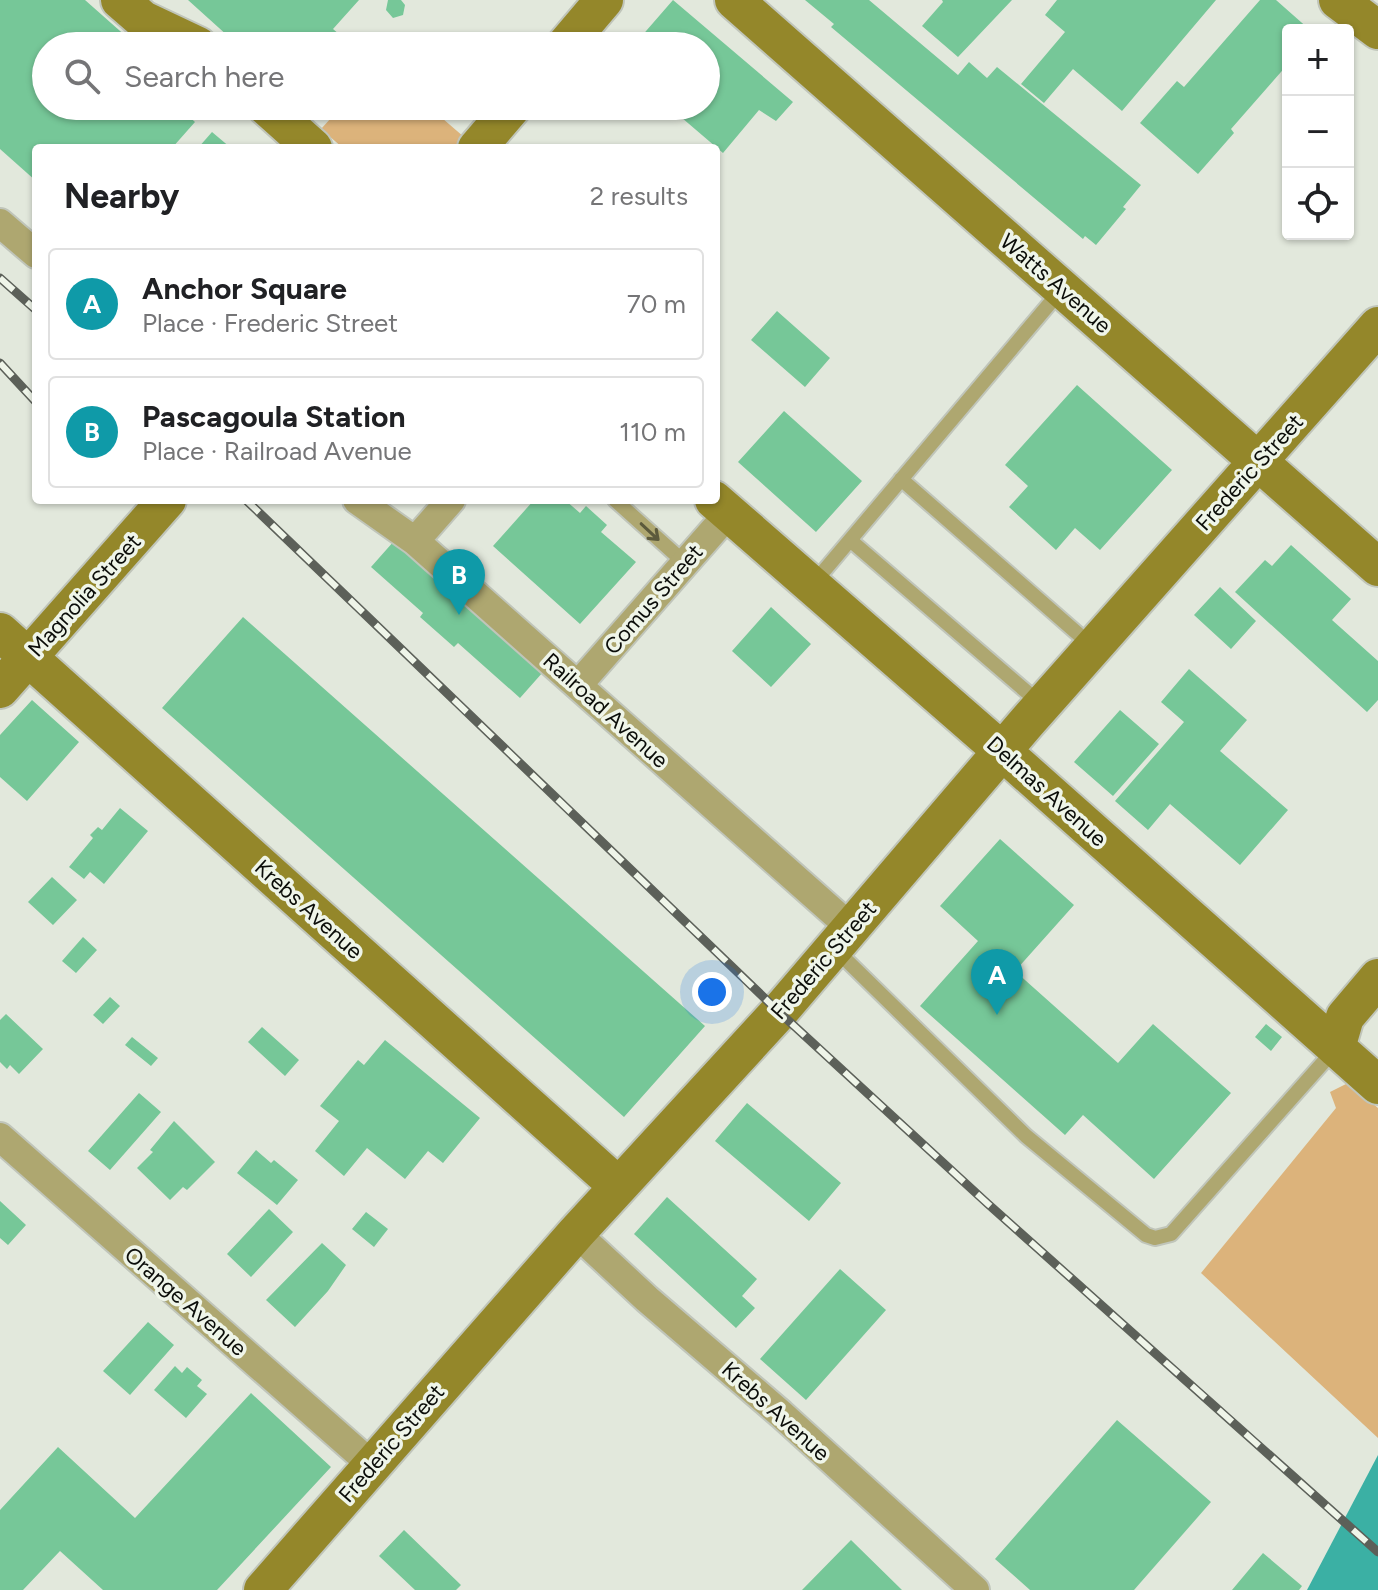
<!DOCTYPE html>
<html lang="en">
<head>
<meta charset="utf-8">
<style>
	body { margin:0; font-family:Figtree,sans-serif; background:#f6f6f6; color:#202124 }
	.controls { position:absolute; right:24px; top:24px; display:grid; overflow:hidden; border-radius:8px; box-shadow:0 2px 6px #0004 }
	.controls button { width:72px; height:72px; display:grid; place-items:center; padding:0; border:0; border-bottom:2px solid #e0e0e0; background:#fff; color:#202124; font:40px sans-serif }
	.you { position:absolute; left:712px; top:992px; width:28px; height:28px; margin:-20px; border:6px solid #fff; border-radius:50%; background:#1a73e8; box-shadow:0 0 0 12px #1a73e833 }
	.badge { display:grid; place-items:center; width:52px; height:52px; border-radius:50%; background:#b45309; color:#fff; font-size:26px; font-weight:700 }
	.pin { position:absolute; translate:-50% -66px; filter:drop-shadow(0 2px 4px #0008) }
	.pin::after { content:''; position:absolute; top:42px; width:28px; height:24px; background:inherit; clip-path:polygon(0 0,100% 0,50% 100%) }
	.list { margin:0; padding:0; list-style:none }
	h2 { display:flex; justify-content:space-between; align-items:center; height:104px; margin:0; padding:0 32px; font-size:34px }
	h2 small { font-size:26px; font-weight:400; color:#757577 }
	.list li { display:grid; grid-template-columns:52px 1fr auto; gap:24px; align-items:center; box-sizing:border-box; height:112px; margin:0 16px 16px; padding:0 16px; border:2px solid #e0e0e0; border-radius:8px }
	.list b { display:block; font-size:30px; white-space:nowrap }
	.list p { margin:0; font-size:26px; white-space:nowrap; color:#757577 }
	.list em { font-size:26px; font-style:normal; color:#757577 }
	.icon { flex:none; width:44px; height:44px; fill:none; stroke:currentColor; stroke-width:2; stroke-linecap:round; stroke-linejoin:round }
	.map { position:relative; flex:none; width:1378px; height:1590px; overflow:hidden }
	.search { position:absolute; background:#fff; box-shadow:0 2px 6px #0004; left:32px; top:32px; width:688px; height:88px; display:flex; align-items:center; gap:20px; box-sizing:border-box; padding:0 28px; border-radius:44px; color:#757577; font-size:30px }
	.panel { position:absolute; background:#fff; box-shadow:0 2px 6px #0004; left:32px; top:144px; width:688px; height:360px; border-radius:8px }
	.map>svg:first-child { display:block }
</style>
</head>
<body>
<div class="map">
<svg width="1378" height="1590" viewBox="0 0 1378 1590">
	<rect width="100%" height="100%" fill="#e2e8dc"/>
	<!-- green -->
	<path fill="#dcb37b" d="M342,106H428L464,137L454,148H343L321,129Z
		M1348,1083L1378,1108V1438L1201,1273L1336,1108L1330,1092Z"/>
	<!-- water -->
	<path fill="#3bb0a4" d="M1378,1455V1590H1307Z"/>
	<!-- building -->
	<path fill="#76c798" d="M0,0H85L137,46H46V106H177L195,122L172,148H36V181L0,149Z
		M188,0H359L333,29L353,46H239Z
		M388,0H401L405,5L403,15L393,18L386,10Z
		M673,0L793,102L776,121L759,110L723,153L668,106H706V46H633Z
		M805,0H869L958,75L969,62L987,78L997,67L1141,185L1123,207L1126,209L1096,245L1085,236L1083,239L831,27L834,24Z
		M942,0H1012L958,57L922,26L943,2Z
		M1057,0H1216L1122,111L1073,69L1044,103L1021,84L1065,32L1045,15Z
		M1260,0H1276L1310,30H1288V64L1231,129L1234,133L1198,174L1140,123L1177,81L1184,87Z
		M212,132L231,148H198Z
		M777,311L830,358L805,387L751,340Z
		M1077,385L1172,470L1100,550L1075,528L1056,550L1009,507L1028,486L1005,465Z
		M784,411L862,481L816,532L738,462Z
		M534,500H565L580,513L586,506L607,525L601,532L636,562L580,624L493,546Z
		M402,532L551,663L520,698L458,643L454,647L420,617L423,613L371,567Z
		M1291,545L1351,599L1332,620L1378,661V700L1367,712L1235,592L1265,560L1272,566Z
		M1220,587L1256,621L1231,649L1194,615Z
		M771,607L811,644L771,687L732,651Z
		M243,617L705,1026L624,1117L162,708Z
		M1189,669L1247,720L1220,751L1288,810L1240,865L1170,804L1148,830L1115,801L1184,722L1161,702Z
		M32,700L79,742L27,801L0,777V735Z
		M1120,710L1159,744L1113,796L1074,762Z
		M120,808L148,831L104,884L90,872L84,879L69,867L93,838L90,835L98,827L102,830Z
		M1000,839L1074,905L1015,971L1118,1063L1153,1024L1231,1093L1154,1179L1083,1115L1065,1135L920,1006L978,941L940,906Z
		M52,877L77,900L53,925L28,902Z
		M83,937L97,950L76,973L62,961Z
		M110,997L120,1006L103,1024L93,1015Z
		M6,1014L43,1049L19,1074L10,1065L7,1069L0,1062V1020Z
		M1266,1024L1282,1037L1271,1051L1255,1037Z
		M262,1027L299,1060L285,1076L248,1042Z
		M132,1037L158,1058L151,1066L125,1045Z
		M385,1040L480,1118L443,1163L428,1151L405,1179L367,1148L344,1176L315,1151L339,1121L320,1106L358,1060L364,1065Z
		M139,1093L161,1112L110,1170L88,1151Z
		M747,1103L841,1183L809,1221L715,1141Z
		M174,1121L215,1162L187,1190L183,1187L170,1200L137,1168L153,1152L150,1150Z
		M256,1150L271,1163L274,1160L298,1180L277,1205L237,1173Z
		M667,1197L757,1279L742,1296L755,1308L736,1328L634,1234Z
		M0,1201L26,1225L8,1245L0,1238Z
		M269,1209L293,1232L251,1277L227,1254Z
		M366,1212L388,1229L374,1247L352,1229Z
		M322,1243L346,1265L328,1291L295,1327L266,1300Z
		M840,1269L886,1310L806,1400L760,1359Z
		M148,1322L174,1345L130,1395L103,1371Z
		M175,1366L182,1373L187,1367L202,1380L197,1386L207,1394L186,1418L154,1390Z
		M251,1393L331,1467L217,1590H103L60,1551L23,1590H0V1510L58,1447L135,1518Z
		M1117,1420L1211,1502L1134,1590H1030L995,1559Z
		M404,1530L461,1585L456,1590H415L379,1556Z
		M851,1540L902,1590H802Z
		M1263,1553L1302,1586L1299,1590H1232Z"/>
	<g fill="none" stroke-linecap="round" stroke-linejoin="round">
		<!-- lane casing -->
		<g stroke="#c0c5ba" stroke-width="18">
			<path id="lane" d="M901,479L1093,647
				M615,500L685,563
				M850,540L1042,705
				M812,585L1062,289
				M836,950L1026,1136L1146,1235L1155,1238L1171,1234L1336,1048"/>
		</g>
		<!-- street casing -->
		<g stroke="#c0c5ba" stroke-width="32">
			<path id="street" d="M0,223L36,254
				M357,500L415,541L850,927
				M415,541L451,500
				M578,685L729,513
				M0,1137L372,1465
				M576,1233L647,1299L781,1414L975,1590"/>
		</g>
		<!-- secondary casing -->
		<g stroke="#c0c5ba" stroke-width="42">
			<path id="secondary" d="M120,0L143,20L198,46
				M734,0L1378,567
				M1338,0L1378,30
				M565,46L604,0
				M266,106L313,148
				M477,148L513,106
				M714,500L1002,751L1378,1085
				M0,632L618,1186
				M0,689L167,500
				M1336,1048L1345,1017L1378,978
				M263,1590L576,1233L779,1012L1027,722L1378,326"/>
		</g>
		<!-- lane -->
		<use href="#lane" stroke="#aea770" stroke-width="14"/>
		<!-- street -->
		<use href="#street" stroke="#aea770" stroke-width="28"/>
		<!-- secondary -->
		<use href="#secondary" stroke="#94872a" stroke-width="38"/>
		<!-- rail casing -->
		<g stroke="#5c6059" stroke-width="9">
			<path id="rail" d="M0,278L36,310
				M0,363L36,402
				M246,500L779,1012L988,1204L1378,1552"/>
		</g>
		<!-- rail -->
		<use href="#rail" stroke="#eff5e9" stroke-width="6" stroke-dasharray="18" stroke-linecap="butt"/>
	</g>
	<!-- one-way arrows -->
	<defs><path id="oneway-shaft" d="M-6 0H5M1.5-3L5.5 0L1.5 3" fill="none" stroke-width="1.6" stroke-linecap="round" stroke-linejoin="round" transform="scale(2)"/></defs>
	<use stroke="#5c5a3c" href="#oneway-shaft" transform="translate(650 532) rotate(43)"/>
	<g text-anchor="middle" stroke-width="7" stroke-linejoin="round" paint-order="stroke">
		<!-- street labels -->
		<g font-size="22" fill="#0b0d09" stroke="#eff5e9">
			<text transform="translate(1056 283) rotate(41)" y="8">Watts Avenue</text>
			<text transform="translate(1249 472) rotate(-48)" y="8">Frederic Street</text>
			<text transform="translate(84 595) rotate(-48)" y="8">Magnolia Street</text>
			<text transform="translate(653 599) rotate(-49)" y="8">Comus Street</text>
			<text transform="translate(606 710) rotate(42)" y="8">Railroad Avenue</text>
			<text transform="translate(1047 791) rotate(42)" y="8">Delmas Avenue</text>
			<text transform="translate(309 909) rotate(42)" y="8">Krebs Avenue</text>
			<text transform="translate(823 960) rotate(-49)" y="8">Frederic Street</text>
			<text transform="translate(186 1301) rotate(41)" y="8">Orange Avenue</text>
			<text transform="translate(776 1411) rotate(42)" y="8">Krebs Avenue</text>
			<text transform="translate(391 1443) rotate(-49)" y="8">Frederic Street</text>
		</g>
	</g>
</svg>
<div class="controls">
<button>+</button>
<button>−</button>
<button><svg class="icon" aria-label="locate" viewBox="0 0 24 24"><circle cx="12" cy="12" r="6"/><path d="M12 2v4M12 18v4M2 12h4M18 12h4"/></svg></button>
</div>
<div class="you"></div>
<div class="pin badge" style="left:997px;top:1015px;background:#0f9aa8">A</div>
<div class="pin badge" style="left:459px;top:615px;background:#0f9aa8">B</div>
<div class="search"><svg class="icon" aria-label="search" viewBox="0 0 24 24"><circle cx="10" cy="10" r="6"/><path d="M15 15l6 6"/></svg>Search here</div>
<section class="panel">
<h2>Nearby<small>2 results</small></h2>
<ul class="list">
<li><span class="badge" style="background:#0f9aa8">A</span><div><b>Anchor Square</b><p>Place · Frederic Street</p></div><em>70 m</em></li>
<li><span class="badge" style="background:#0f9aa8">B</span><div><b>Pascagoula Station</b><p>Place · Railroad Avenue</p></div><em>110 m</em></li>
</ul>
</section>
</div>
</body>
</html>
